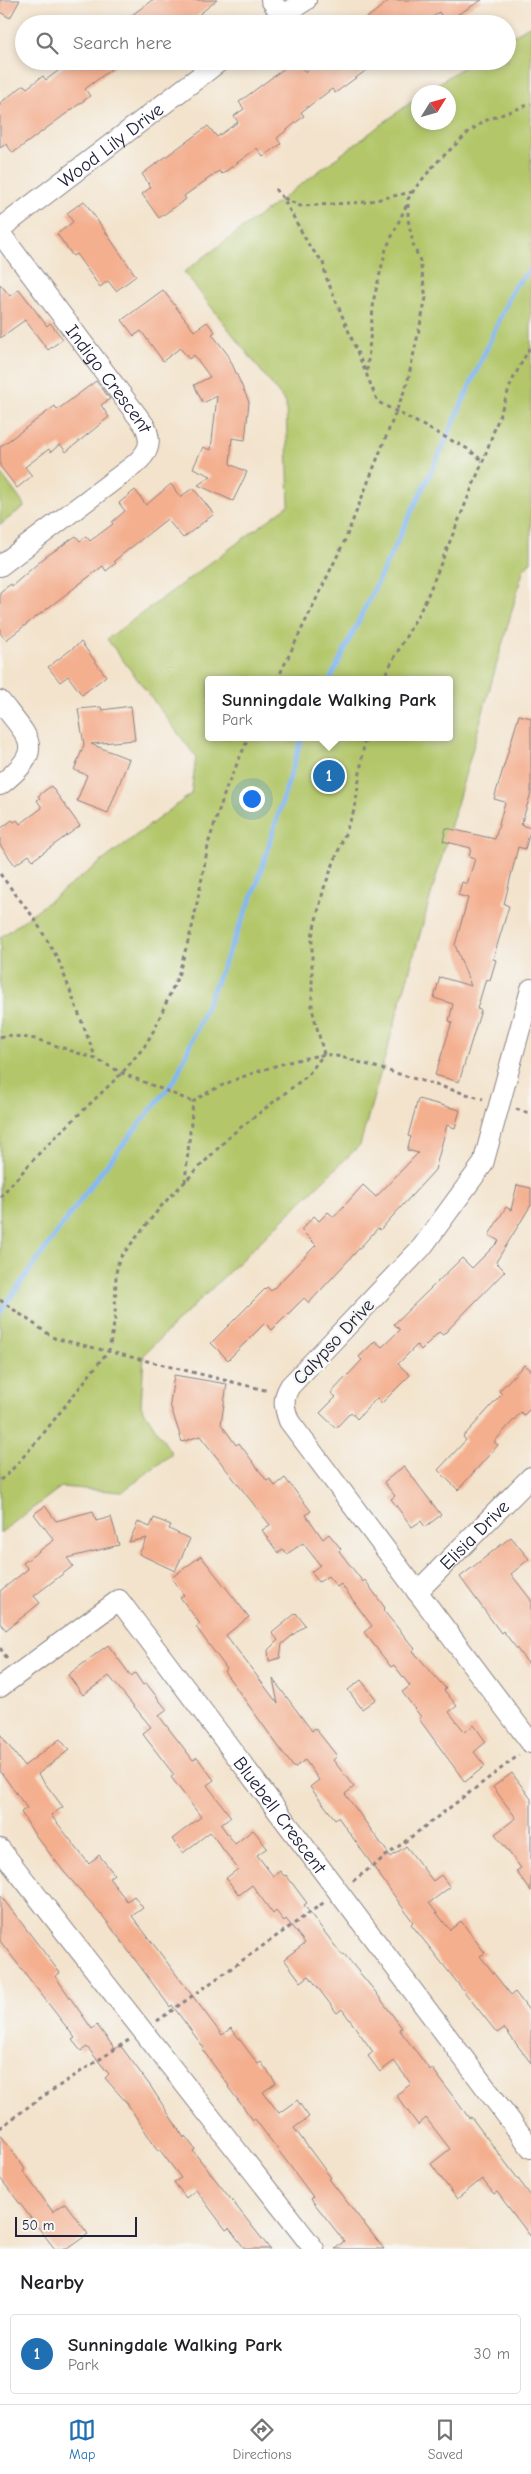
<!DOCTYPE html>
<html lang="en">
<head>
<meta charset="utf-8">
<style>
	body { margin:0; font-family:"Comic Neue",sans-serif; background:#f6f6f6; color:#202124 }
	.compass { position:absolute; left:411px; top:85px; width:45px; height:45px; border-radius:50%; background:#fff; box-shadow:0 2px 8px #0003; rotate:53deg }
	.scale { position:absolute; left:15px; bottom:12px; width:122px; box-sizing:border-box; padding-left:5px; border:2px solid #22223b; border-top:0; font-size:14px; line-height:18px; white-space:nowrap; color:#22223b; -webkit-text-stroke:4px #f6f6f2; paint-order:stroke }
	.you { position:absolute; left:251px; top:798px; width:18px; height:18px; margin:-12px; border:4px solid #fff; border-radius:50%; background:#1a73e8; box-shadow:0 0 0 8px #1a73e833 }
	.badge { display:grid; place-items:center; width:32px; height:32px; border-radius:50%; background:#1f6fb2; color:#fff; font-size:16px; font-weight:700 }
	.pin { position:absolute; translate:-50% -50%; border:2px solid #fff; box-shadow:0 1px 5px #0006 }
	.popup { position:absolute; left:205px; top:676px; width:248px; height:65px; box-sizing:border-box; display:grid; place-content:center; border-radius:5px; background:#fff; filter:drop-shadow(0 1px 4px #0005); font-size:16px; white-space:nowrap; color:#757577 }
	.popup b { font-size:19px; color:#202124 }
	.popup::after { content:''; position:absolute; left:50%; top:100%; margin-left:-10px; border:10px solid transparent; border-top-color:#fff }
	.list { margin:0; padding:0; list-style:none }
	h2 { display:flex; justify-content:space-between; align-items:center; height:65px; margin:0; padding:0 20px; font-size:21px }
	h2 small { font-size:16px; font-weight:400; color:#757577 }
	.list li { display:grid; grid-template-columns:32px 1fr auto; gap:15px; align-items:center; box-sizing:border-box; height:80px; margin:0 10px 10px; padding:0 10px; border:1px solid #e0e0e0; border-radius:5px }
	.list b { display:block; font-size:19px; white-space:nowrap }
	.list p { margin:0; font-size:16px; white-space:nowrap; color:#757577 }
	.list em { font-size:16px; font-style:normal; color:#757577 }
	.icon { flex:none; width:28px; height:28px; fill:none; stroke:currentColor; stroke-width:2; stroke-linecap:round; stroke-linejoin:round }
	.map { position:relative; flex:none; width:531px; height:2249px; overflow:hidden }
	.search { position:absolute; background:#fff; box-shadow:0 2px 8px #0003; left:15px; right:15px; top:15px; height:55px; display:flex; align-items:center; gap:12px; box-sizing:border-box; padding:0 18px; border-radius:28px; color:#757577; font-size:19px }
	.sheet { height:155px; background:#fff }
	nav { display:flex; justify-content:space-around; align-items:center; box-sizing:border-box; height:70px; border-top:1px solid #e0e0e0; background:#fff; font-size:14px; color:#757577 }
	nav a { display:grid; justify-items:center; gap:2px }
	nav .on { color:#1f6fb2 }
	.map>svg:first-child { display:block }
</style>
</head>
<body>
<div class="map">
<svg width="531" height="2249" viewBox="0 0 531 2249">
	<rect width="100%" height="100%" fill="#f6f6f2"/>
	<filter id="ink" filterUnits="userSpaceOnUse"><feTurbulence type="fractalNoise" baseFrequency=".02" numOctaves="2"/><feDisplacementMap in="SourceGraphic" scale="10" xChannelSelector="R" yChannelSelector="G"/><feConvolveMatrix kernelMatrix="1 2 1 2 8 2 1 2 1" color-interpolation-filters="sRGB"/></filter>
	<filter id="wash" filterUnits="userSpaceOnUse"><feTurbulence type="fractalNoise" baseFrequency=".0096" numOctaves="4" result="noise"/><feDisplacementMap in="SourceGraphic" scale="20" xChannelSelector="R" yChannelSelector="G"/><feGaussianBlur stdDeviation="1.12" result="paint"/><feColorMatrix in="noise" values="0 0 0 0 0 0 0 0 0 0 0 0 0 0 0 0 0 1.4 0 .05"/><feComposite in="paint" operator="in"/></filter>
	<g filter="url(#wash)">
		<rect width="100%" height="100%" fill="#f3e3cc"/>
		<!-- green -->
		<path fill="#b3c76a" stroke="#6a7452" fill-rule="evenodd" d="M531,25V562L524,568L360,1145L144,1354L141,1406L172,1454L122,1492L61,1487L0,1533V938L191,794L196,757L107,639L289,505L286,403L184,272L418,97V122H448V92H425L473,61H507V39ZM209,680H449V737H209Z
			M0,472L25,506L0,525Z"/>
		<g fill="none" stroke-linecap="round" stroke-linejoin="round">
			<!-- stream -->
			<path stroke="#84b8f2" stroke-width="5" d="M330,680L439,455L514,287L531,269
				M0,1312L94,1181L176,1078L256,887L302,737"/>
		</g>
		<g id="blocks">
			<!-- building -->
			<path fill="#f4af8f" d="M0,0H20L10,18L0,12Z
				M152,0H217L187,24H120Z
				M390,0H482L445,22L439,12L424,24H359Z
				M71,61H122L85,89L90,96L13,153L6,144L0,148V103L24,85L27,88L43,76L46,80Z
				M294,61H297L305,72L320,61H379L335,93L332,89L301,112L304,116L277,138L281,144L263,157L257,148L222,174L219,171L184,196L186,199L159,218L142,194L151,187L142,174L208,126L217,137L238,122L234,116L244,109L239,102Z
				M84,201L136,276L116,291L108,281L100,287L76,254L73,256L57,234L73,222L67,213Z
				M0,284L10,296L19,289L47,326L50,323L63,339L48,350L25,320L0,338Z
				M163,290L194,331L207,322L215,332L212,334L228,355L249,402L245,440L232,438L230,464L247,472L233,501L198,485L211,476L193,468L203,447L211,450L217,396L203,403L194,385L210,377L194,355L189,359L180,348L163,361L141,331L134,336L122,320Z
				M96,381L110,399L101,405L109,417L66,452L60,444L51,452L49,449L25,467L32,476L17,488L0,466V447L55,406L57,410Z
				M171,484L180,497L193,488L214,514L183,538L167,519L114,561L116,563L106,571L103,566L6,640L0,633V592L11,584L12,586L44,558L76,536L80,541L86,536L90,541L113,524L112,522L125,511L119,503L135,490L146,505Z
				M81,642L106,676L82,695L68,676L60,682L48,667Z
				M131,706L135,740L91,744L129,759L108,813L77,801L87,775L74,770L84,745L78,709L101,707L102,710Z
				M519,715L531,718V793L521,825L531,828L525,849L518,847L504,904L509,906L493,959L496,960L490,980L486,979L477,1009L481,1010L459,1082L435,1075L452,1022L449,1021L453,1004L434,998L440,977L471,986L455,945L468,898L458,895L462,882L467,884L475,859L469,857L471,848L443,841L446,828L495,839L505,802L494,799Z
				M51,786L80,826L33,860L29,855L15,865L0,845V829L12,820L14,822L17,820L20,824L42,808L37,800L40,798L38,796Z
				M418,1099L460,1110L455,1128L447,1125L435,1170L380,1230L378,1228L309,1303L304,1298L272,1330L265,1323L228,1360L211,1343L267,1287L271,1291L316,1245L301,1230L314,1216L319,1221L328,1212L334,1217L363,1185L376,1197L418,1153L407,1150L411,1137L408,1136Z
				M517,1185L531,1188V1205L496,1262L505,1271L443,1335L439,1332L421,1350L417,1345L398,1364L410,1375L382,1403L377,1398L357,1419L351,1412L336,1428L320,1413L336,1397L331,1393L362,1360L359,1357L375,1341L382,1347L400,1330L394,1324L462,1258L472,1268L499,1241L489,1235L506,1207L511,1210Z
				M524,1365L531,1371V1408L524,1415L521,1412L494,1442L498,1445L458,1490L438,1470L466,1440L463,1437L502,1394L499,1391Z
				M174,1375L227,1384L221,1424L236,1445L239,1443L267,1481L270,1479L275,1486L285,1478L311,1511L306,1515L323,1539L329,1534L341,1549L339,1551L363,1582L365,1580L385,1608L383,1610L415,1649L413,1651L446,1689L444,1690L457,1706L449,1712L465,1732L474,1725L486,1742L474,1752L485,1766L465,1782L419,1719L421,1717L402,1692L410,1686L394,1665L391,1667L364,1632L372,1626L341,1584L337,1587L328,1576L319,1582L311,1572L320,1565L303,1543L287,1554L283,1549L278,1553L262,1530L270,1525L200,1436L182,1442L170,1404Z
				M404,1466L441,1515L425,1527L421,1521L412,1527L391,1499L395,1496L384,1482Z
				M45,1506L56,1521L93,1511L96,1521L111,1517L119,1545L67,1558L73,1566L34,1596L40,1603L6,1630L0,1623V1591L28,1569L23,1563L54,1540L34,1514Z
				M154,1518L171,1525L169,1529L190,1539L175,1571L139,1554L147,1538L129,1542L138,1522L150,1527Z
				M511,1537L529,1559L511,1574L531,1600V1667L503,1631L501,1633L460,1577Z
				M201,1556L249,1617L226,1635L278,1704L273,1679L312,1731L315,1728L337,1756L333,1760L354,1787L345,1794L391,1857L406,1846L433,1881L441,1875L450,1887L429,1903L450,1930L461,1921L485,1953L480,1956L511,1995L515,1992L531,2013V2063L504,2028L497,2033L411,1924L413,1922L338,1817L335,1819L310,1787L319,1780L305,1760L294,1768L224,1671L227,1669L196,1627L200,1624L180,1597L184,1595L171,1578Z
				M296,1613L305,1625L282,1644L280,1658L269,1661L268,1650L278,1640L272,1633Z
				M108,1645L131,1676L135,1673L143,1685L146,1683L167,1710L159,1716L193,1760L197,1757L214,1780L207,1785L231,1817L221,1825L235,1844L253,1830L255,1832L267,1848L257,1855L273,1876L280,1871L284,1876L286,1875L307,1903L304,1905L342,1955L344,1954L374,1990L402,2028L399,2029L430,2070L432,2068L469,2118L471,2117L531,2196V2237L497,2192L494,2194L482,2179L457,2199L431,2164L450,2149L426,2118L418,2125L396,2095L411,2084L394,2061L380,2072L368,2056L373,2052L342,2009L337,2013L309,1976L301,1982L284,1959L305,1943L286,1919L284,1921L276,1911L273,1914L252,1885L239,1895L226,1878L238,1869L210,1832L183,1853L172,1839L201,1817L171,1777L174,1775L142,1733L151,1727L109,1676L83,1695L68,1675Z
				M361,1680L376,1699L362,1709L348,1690Z
				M0,1734L24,1766L60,1739L69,1750L38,1774L63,1807L51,1815L89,1864L99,1855L114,1874L109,1878L127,1901L134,1896L143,1908L132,1916L222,2035L231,2028L258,2064L261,2062L276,2083L263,2092L279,2113L297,2100L309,2117L294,2128L331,2178L329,2179L384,2249H335L344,2241L311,2199L313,2197L255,2119L253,2120L228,2087L229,2086L202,2049L204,2048L172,2005L170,2007L102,1915L65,1873L33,1832L21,1812L27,1808L0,1771Z
				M512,1773L531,1799V1891L516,1871L521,1868L495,1834L516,1818L493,1787Z
				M0,1895L60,1973L55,1976L92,2029L97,2025L115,2049L120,2045L151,2087L184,2138L185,2136L195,2149L193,2151L270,2249H245L229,2228L226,2230L196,2190L186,2198L174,2182L181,2178L159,2149L158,2151L127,2103L105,2078L109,2074L87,2047L81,2051L72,2040L75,2038L0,1941Z
				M0,2134L25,2169L23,2171L53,2212L65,2203L88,2234L67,2249H55L0,2178Z"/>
		</g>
	</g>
	<g filter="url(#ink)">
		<use href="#blocks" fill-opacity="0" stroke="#8a8284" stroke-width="1"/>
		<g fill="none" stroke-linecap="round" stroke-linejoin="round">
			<!-- minor casing -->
			<g stroke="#8a8284" stroke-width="22">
				<g id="minor">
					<path d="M271,0L281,14"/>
					<path d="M269,24L306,0"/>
					<path id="s1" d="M0,229L220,61"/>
					<path id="s2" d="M0,233L145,426C153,444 148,453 134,465L0,566"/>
					<path d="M0,701C31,741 46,749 0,785"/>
					<path d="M531,989L483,1164L422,1247L290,1386C282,1399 284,1407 289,1421L531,1743"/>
					<path id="s3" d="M417,1592L531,1477"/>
					<path id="s4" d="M0,1687L119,1600L531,2148"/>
					<path d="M0,1849L314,2249"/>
				</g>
			</g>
			<!-- path -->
			<path stroke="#8a8284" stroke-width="3" stroke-dasharray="4 4" stroke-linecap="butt" d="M275,189L283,198L310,247L323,262L326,277L378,402L468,449L483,461
				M284,198L300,206L366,202L412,192
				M367,371L374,298L386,249L407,204
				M277,680L345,540L407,384L426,298L420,261L413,244L408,219V199L416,187L436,163L469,132L484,121L531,104
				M382,680L425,602L483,461L512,381L531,345
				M0,874L34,918L58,959L96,1059
				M0,1037L7,1035L36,1039L96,1059L122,1073L193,1102
				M324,1054L312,1009V936L324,888L355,808L365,737
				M516,1109L531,1114
				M185,1182L193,1102C220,1081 288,1060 322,1055C329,1054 338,1056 345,1058L483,1099
				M0,1197L43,1149L122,1073L144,1047L154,1030L178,976L193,924L209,841L227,786L249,737
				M0,1300L54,1338L269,1391
				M0,1480L8,1474L39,1439L109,1350L115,1319L116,1273L119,1259L163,1204L231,1135L307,1076L324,1054
				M0,1648L9,1661
				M353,1881L519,1755
				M157,2021L326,1901
				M0,2128L36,2101L129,2040"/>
			<!-- minor -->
			<use href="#minor" stroke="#fff" stroke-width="20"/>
		</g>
	</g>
	<g text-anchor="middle" stroke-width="4.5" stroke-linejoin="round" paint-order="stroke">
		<!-- street labels -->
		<g font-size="19" fill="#22223b" stroke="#f6f6f2">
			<text dy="7" stroke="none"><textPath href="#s1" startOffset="139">Wood Lily Drive</textPath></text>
			<text dy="7" stroke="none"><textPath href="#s2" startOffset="182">Indigo Crescent</textPath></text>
			<text transform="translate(333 1341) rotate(-47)" y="7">Calypso Drive</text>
			<text dy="7" stroke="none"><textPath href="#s3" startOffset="81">Elisia Drive</textPath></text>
			<text dy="7" stroke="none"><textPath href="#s4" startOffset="416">Bluebell Crescent</textPath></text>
		</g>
	</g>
</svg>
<svg class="compass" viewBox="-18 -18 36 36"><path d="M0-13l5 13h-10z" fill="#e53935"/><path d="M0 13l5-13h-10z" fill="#757577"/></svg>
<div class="scale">50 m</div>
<div class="you"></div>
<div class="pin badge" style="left:329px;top:776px">1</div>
<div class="popup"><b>Sunningdale Walking Park</b>Park</div>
<div class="search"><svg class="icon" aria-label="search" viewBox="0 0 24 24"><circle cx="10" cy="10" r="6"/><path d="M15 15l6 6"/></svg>Search here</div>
</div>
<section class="sheet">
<h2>Nearby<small></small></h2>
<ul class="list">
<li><span class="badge">1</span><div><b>Sunningdale Walking Park</b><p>Park</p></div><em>30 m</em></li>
</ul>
</section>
<nav>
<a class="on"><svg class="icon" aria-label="map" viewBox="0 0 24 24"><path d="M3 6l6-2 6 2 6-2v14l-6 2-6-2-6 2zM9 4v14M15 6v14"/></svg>Map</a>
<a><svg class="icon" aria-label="directions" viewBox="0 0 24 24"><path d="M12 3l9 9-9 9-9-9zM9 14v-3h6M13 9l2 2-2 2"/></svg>Directions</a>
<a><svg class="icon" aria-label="saved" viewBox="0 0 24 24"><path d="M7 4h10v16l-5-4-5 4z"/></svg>Saved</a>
</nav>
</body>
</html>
